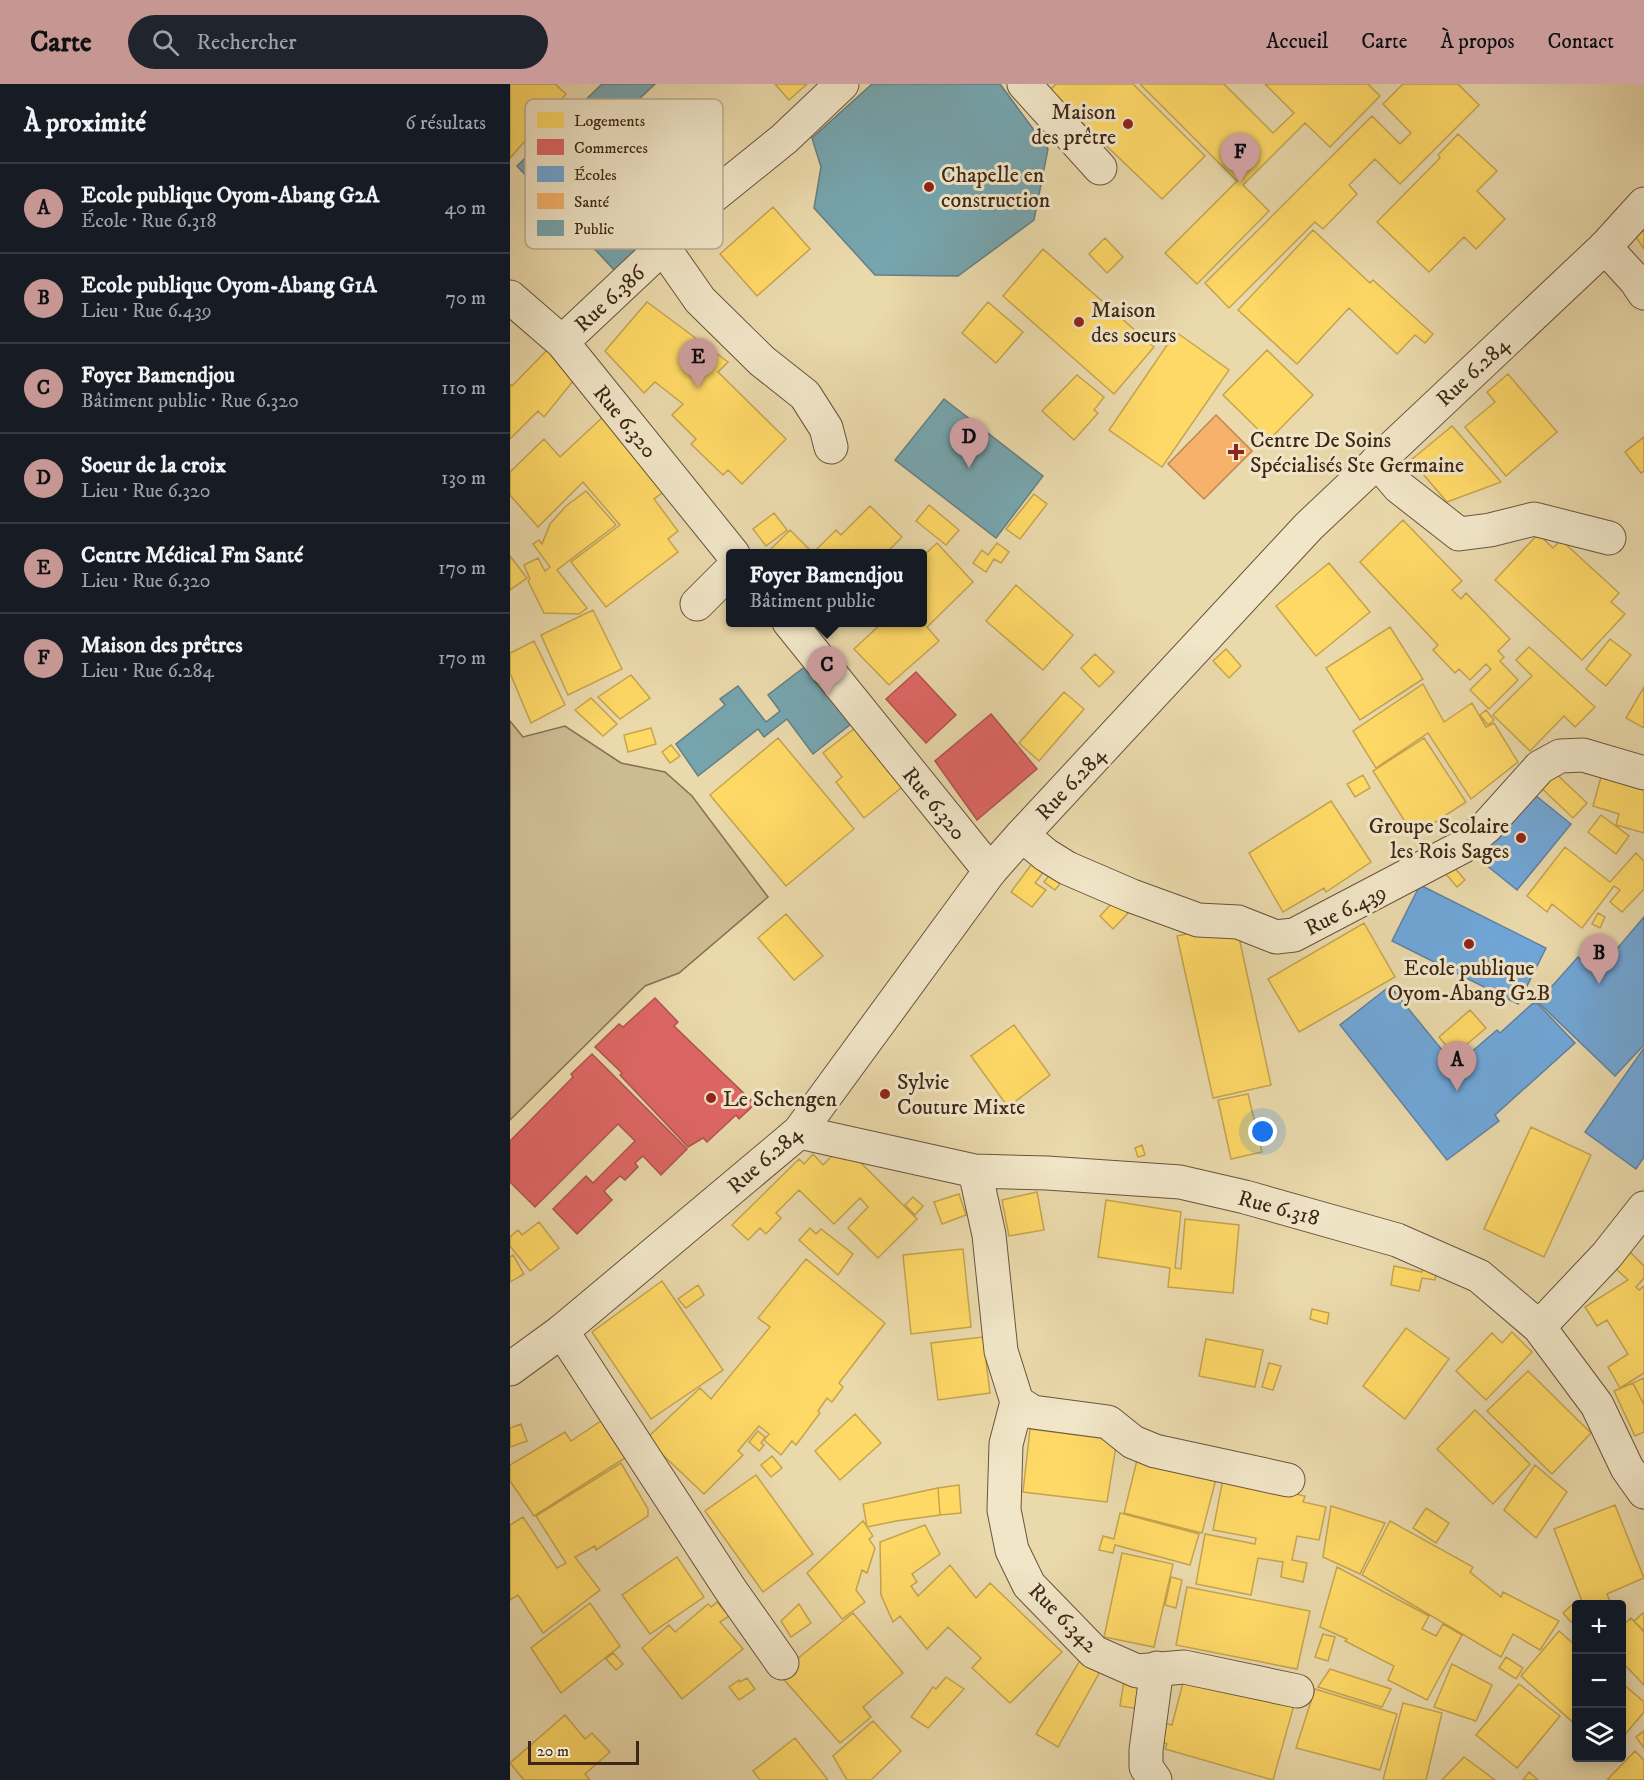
<!DOCTYPE html>
<html lang="fr">
<head>
<meta charset="utf-8">
<style>
	body { margin:0; font-family:"IM FELL DW Pica",serif; background:#20242c; color:#f1f3f6 }
	.controls { position:absolute; right:18px; bottom:18px; display:grid; overflow:hidden; border-radius:6px; box-shadow:0 3px 15px #0003 }
	.controls button { width:54px; height:54px; display:grid; place-items:center; padding:0; border:0; border-bottom:2px solid #363941; background:#171b24; color:#f1f3f6; font:30px sans-serif }
	.scale { position:absolute; left:18px; bottom:15px; width:111px; box-sizing:border-box; padding-left:6px; border:3px solid #3e2718; border-top:0; font-size:16px; line-height:21px; white-space:nowrap; color:#3e2718; -webkit-text-stroke:4px #f1e6c8; paint-order:stroke }
	.you { position:absolute; left:753px; top:1048px; width:21px; height:21px; margin:-15px; border:4px solid #fff; border-radius:50%; background:#1a73e8; box-shadow:0 0 0 9px #1a73e833 }
	.badge { display:grid; place-items:center; width:39px; height:39px; border-radius:50%; background:#c59692; color:#111; font-size:20px; font-weight:700 }
	.pin { position:absolute; translate:-50% -50px; filter:drop-shadow(0 2px 3px #0008) }
	.pin::after { content:''; position:absolute; top:32px; width:21px; height:18px; background:inherit; clip-path:polygon(0 0,100% 0,50% 100%) }
	.popup { position:absolute; left:216px; top:465px; width:201px; height:78px; box-sizing:border-box; display:grid; place-content:center; border-radius:6px; background:#171b24; filter:drop-shadow(0 2px 4px #0005); font-size:20px; white-space:nowrap; color:#9ea1a6 }
	.popup b { font-size:22px; color:#f1f3f6 }
	.popup::after { content:''; position:absolute; left:50%; top:100%; margin-left:-12px; border:12px solid transparent; border-top-color:#171b24 }
	.list { margin:0; padding:0; list-style:none }
	h2 { display:flex; justify-content:space-between; align-items:center; height:78px; margin:0; padding:0 24px; font-size:26px }
	h2 small { font-size:20px; font-weight:400; color:#9ea1a6 }
	.list li { display:grid; grid-template-columns:39px 1fr auto; gap:18px; align-items:center; box-sizing:border-box; height:90px; padding:0 24px; border-top:2px solid #363941 }
	.list b { display:block; font-size:22px; white-space:nowrap }
	.list p { margin:0; font-size:20px; white-space:nowrap; color:#9ea1a6 }
	.list em { font-size:20px; font-style:normal; color:#9ea1a6 }
	.icon { flex:none; width:33px; height:33px; fill:none; stroke:currentColor; stroke-width:2; stroke-linecap:round; stroke-linejoin:round }
	.map { position:relative; flex:none; width:1134px; height:1696px; overflow:hidden }
	header { display:flex; align-items:center; gap:36px; box-sizing:border-box; height:84px; padding:0 30px; background:#c59692; color:#111 }
	header strong { font-size:28px }
	nav { display:flex; gap:33px; margin-inline-start:auto; font-size:21px }
	.search { width:420px; height:54px; background:#20242c; display:flex; align-items:center; gap:15px; box-sizing:border-box; padding:0 21px; border-radius:33px; color:#9ea1a6; font-size:22px }
	main { display:flex }
	aside { flex:1; background:#171b24 }
	.map>svg:first-child { display:block }
</style>
</head>
<body>
<header>
<strong>Carte</strong>
<div class="search"><svg class="icon" aria-label="search" viewBox="0 0 24 24"><circle cx="10" cy="10" r="6"/><path d="M15 15l6 6"/></svg>Rechercher</div>
<nav><a>Accueil</a><a>Carte</a><a>À propos</a><a>Contact</a></nav>
</header>
<main>
<aside>
<h2>À proximité<small>6 résultats</small></h2>
<ul class="list">
<li><span class="badge">A</span><div><b>Ecole publique Oyom-Abang G2A</b><p>École · Rue 6.318</p></div><em>40 m</em></li>
<li><span class="badge">B</span><div><b>Ecole publique Oyom-Abang G1A</b><p>Lieu · Rue 6.439</p></div><em>70 m</em></li>
<li><span class="badge">C</span><div><b>Foyer Bamendjou</b><p>Bâtiment public · Rue 6.320</p></div><em>110 m</em></li>
<li><span class="badge">D</span><div><b>Soeur de la croix</b><p>Lieu · Rue 6.320</p></div><em>130 m</em></li>
<li><span class="badge">E</span><div><b>Centre Médical Fm Santé</b><p>Lieu · Rue 6.320</p></div><em>170 m</em></li>
<li><span class="badge">F</span><div><b>Maison des prêtres</b><p>Lieu · Rue 6.284</p></div><em>170 m</em></li>
</ul>
</aside>
<div class="map">
<svg width="1134" height="1696" viewBox="0 0 1134 1696">
	<rect width="100%" height="100%" fill="#ead9ab"/>
	<filter id="stains"><feTurbulence type="fractalNoise" baseFrequency=".00333" numOctaves="4"/><feColorMatrix values="0 0 0 0 .2 0 0 0 0 .09 0 0 0 0 .02 0 0 0 .5 -.17"/></filter>
	<radialGradient id="worn" r=".72"><stop offset=".6" stop-color="#630" stop-opacity="0"/><stop offset="1" stop-color="#630" stop-opacity=".3"/></radialGradient>
	<!-- green -->
	<path fill="#cdbb92" stroke="#867155" stroke-width="1.5" d="M0,637L13,653L55,642L111,679L155,688L182,712L258,813L169,889L135,902L0,1036Z"/>
	<!-- homes -->
	<path fill="#ffd966" stroke="#c5a44f" stroke-width="1.5" d="M0,0H45L56,10L0,74Z
		M265,0H297L279,16Z
		M546,0H623L695,72L652,115L539,7Z
		M630,0H714L763,49L784,29L755,0H858L870,12L820,63L795,39L733,101L759,127L687,200L655,169L727,97Z
		M893,0H948L969,21L890,100L865,75L839,101L847,110L813,145L805,138L719,224L695,199L862,32L890,60L901,49L873,20Z
		M948,50L987,87L967,107L995,135L966,165L954,153L919,188L867,138L930,74L928,71Z
		M263,123L300,165L247,212L210,170Z
		M803,146L860,199L863,196L923,250L915,259L905,251L887,270L839,224L787,280L728,226Z
		M1134,146V165L1126,153Z
		M595,154L613,173L597,189L579,170Z
		M533,165L644,263L604,310L493,212Z
		M137,218L218,278L208,288L276,355L232,400L218,386L213,391L181,360L186,355L162,331L173,320L145,298L134,309L95,267Z
		M478,218L513,248L486,279L452,249Z
		M666,248L719,286L652,383L599,346Z
		M39,264L68,291L34,333L28,327L0,355V300L2,302Z
		M757,266L803,311L759,356L713,311Z
		M998,290L1047,348L996,392L955,343L985,318L977,308Z
		M567,291L594,313L584,326L588,329L564,356L532,327Z
		M96,330L156,406L144,415L168,447L158,455L168,468L96,523L61,478L110,441L73,398L28,443L0,411V388L34,355L50,373Z
		M942,342L991,398L937,418L901,376Z
		M1134,353V387L1131,389L1115,368Z
		M76,407L106,441L47,486L77,524L69,530L34,529L18,497L20,495L14,481L28,474L35,487L40,483L23,460L29,456L32,460L40,440L56,422Z
		M524,410L537,420L510,455L496,445Z
		M419,421L449,446L436,461L406,437Z
		M360,422L392,453L375,470H259L258,468L280,446L303,469L326,446L331,451Z
		M264,429L277,446L256,462L243,445Z
		M893,436L952,497L942,506L951,515L956,509L1000,555L988,567L994,573L990,577L1008,596L979,625L960,606L981,585L976,580L960,596L949,585L945,589L923,566L928,561L850,478Z
		M1028,450L1043,464L1051,456L1109,509L1101,518L1115,530L1072,576L985,496Z
		M427,459L463,498L417,543L429,557L379,601L344,565L373,538H413V472Z
		M487,459L499,468L491,479L484,475L476,488L463,479L472,466L478,471Z
		M0,472L17,494L0,506Z
		M819,479L860,528L806,572L766,522Z
		M506,501L563,551L533,586L476,537Z
		M83,526L112,585L58,611L31,551Z
		M880,543L913,595L850,636L816,584Z
		M1100,555L1121,571L1096,602L1076,585Z
		M24,557L55,621L21,639L0,589V569Z
		M1019,563L1085,623L1065,643L1054,632L1020,667L983,631L1022,592L1006,576Z
		M716,565L731,582L719,594L703,577Z
		M585,570L604,588L589,603L571,584Z
		M121,591L140,614L110,635L88,613Z
		M913,600L934,638L962,619L976,643L984,639L1008,678L961,715L918,649L866,684L843,647Z
		M1134,603V644L1116,634Z
		M554,608L574,625L529,677L509,659Z
		M81,614L107,640L93,652L65,626Z
		M976,626L984,636L978,641L970,631Z
		M349,641L396,700L354,734L326,698L332,693L313,669Z
		M141,644L146,660L118,668L114,651Z
		M268,654L344,745L276,802L200,711Z
		M914,654L956,718L904,752L863,687Z
		M161,661L170,672L160,679L152,668Z
		M1038,682L1077,719L1063,734L1024,697Z
		M1094,682L1134,694V749L1106,741L1109,730L1083,722Z
		M853,691L860,704L845,713L837,700Z
		M821,717L861,778L816,808L814,804L773,828L739,769Z
		M1091,731L1119,752L1106,770L1078,748Z
		M1055,763L1100,798L1126,769L1134,777V805L1112,828L1100,818L1110,806L1104,802L1072,844L1042,820L1037,828L1017,812Z
		M524,777L535,786L525,799L536,806L522,823L501,808Z
		M546,782L557,791L545,806L534,798Z
		M944,783L955,796L947,803L936,790Z
		M606,815L619,828L603,845L590,832Z
		M1088,829L1095,833L1090,844L1082,840Z
		M276,830L313,872L284,896L248,854Z
		M726,839L761,1001L703,1014L667,852Z
		M854,839L885,893L789,948L758,895Z
		M960,926L976,944L944,971L929,953Z
		M504,941L540,991L498,1023L461,972Z
		M738,1010L752,1068L721,1075L708,1016Z
		M1021,1043L1081,1071L1034,1173L974,1145Z
		M333,1061L407,1135L368,1174L338,1144L358,1123L350,1114L324,1140L289,1106L266,1129L271,1134L256,1150L250,1144L238,1156L222,1141L289,1075L294,1080L303,1070L313,1081Z
		M632,1061L635,1071L628,1073L625,1064Z
		M527,1108L534,1146L499,1152L492,1116Z
		M449,1110L456,1131L432,1140L424,1118Z
		M403,1113L413,1122L405,1131L395,1121Z
		M596,1116L671,1128L665,1184L671,1185L675,1135L729,1141L723,1209L658,1203L660,1184L588,1173Z
		M29,1138L49,1164L20,1187L0,1162V1153L8,1146L12,1151Z
		M300,1144L306,1150L311,1145L343,1170L328,1191L289,1156Z
		M453,1165L461,1243L401,1250L393,1171Z
		M1120,1168L1134,1182V1194L1126,1203L1129,1206L1134,1202V1289L1110,1304L1098,1283L1118,1270L1097,1236L1087,1242L1075,1223L1118,1196L1105,1184Z
		M3,1171L14,1190L0,1198V1173Z
		M296,1175L375,1239L329,1299L333,1303L322,1318L317,1314L308,1327L310,1329L286,1361L282,1357L271,1371L254,1356L259,1350L249,1342L228,1367L233,1371L194,1410L136,1355L190,1304L201,1315L260,1243L248,1234Z
		M914,1181L927,1184L925,1196L912,1194L909,1207L881,1201L884,1182L912,1188Z
		M152,1197L213,1286L141,1335L82,1248Z
		M188,1201L194,1211L176,1224L168,1215Z
		M802,1225L819,1229L817,1240L800,1235Z
		M896,1244L939,1275L895,1335L853,1302Z
		M1002,1248L1022,1268L976,1316L946,1287L982,1249L992,1259Z
		M473,1253L480,1309L428,1316L421,1259Z
		M696,1255L753,1266L745,1303L689,1292Z
		M759,1279L771,1282L763,1306L752,1303Z
		M1018,1287L1081,1349L1042,1390L977,1327Z
		M1134,1294V1321L1123,1299Z
		M1123,1299L1134,1321V1348L1125,1352L1104,1307Z
		M965,1326L1020,1380L983,1420L927,1365Z
		M345,1330L371,1359L330,1396L305,1367Z
		M91,1337L118,1372L24,1432L0,1397V1381L55,1348L61,1357Z
		M11,1340L17,1357L0,1363V1344Z
		M520,1345L607,1356L597,1418L513,1408Z
		M248,1347L255,1353L251,1359L254,1361L249,1367L239,1358Z
		M262,1372L272,1384L261,1393L251,1381Z
		M628,1372L707,1391L692,1449L614,1429Z
		M111,1379L138,1425V1432L86,1466L85,1462L65,1473L90,1506L33,1549L8,1511L0,1516V1441L13,1433L47,1484L56,1479L26,1432Z
		M1025,1381L1057,1408L1026,1454L994,1426Z
		M246,1391L303,1470L253,1508L195,1427Z
		M713,1395L795,1412L793,1418L816,1423L809,1456L787,1452L782,1476L797,1479L793,1498L771,1493L773,1478L748,1474L741,1511L686,1500L695,1450L745,1460L746,1454L703,1446Z
		M449,1401L451,1429L430,1431L428,1404Z
		M428,1404L430,1431L386,1437L357,1443L353,1420Z
		M1105,1421L1134,1494L1097,1510L1101,1520H1073L1044,1445Z
		M821,1422L875,1439L850,1490L813,1473Z
		M916,1424L939,1439L926,1459L903,1444Z
		M610,1429L689,1450L680,1481L605,1461L603,1469L589,1466L593,1452L604,1455Z
		M353,1437L363,1452L359,1455L365,1464L357,1489L352,1486L346,1506L355,1518L332,1535L297,1489Z
		M880,1437L963,1483L960,1488L991,1513L993,1508L1049,1537L1030,1566L1003,1550L991,1573L852,1491Z
		M415,1441L430,1470L402,1490L407,1498L401,1502L408,1512L440,1481L466,1514L480,1499L552,1568L500,1619L462,1584L471,1574L438,1543L417,1565L390,1532L383,1538L371,1511L370,1458Z
		M612,1469L663,1480L644,1563L594,1553Z
		M167,1473L194,1513L140,1550L112,1511Z
		M827,1483L919,1532L912,1545L926,1552L933,1540L952,1551L917,1616L878,1596L884,1582L835,1557L837,1555L810,1543Z
		M661,1493L672,1496L666,1524L655,1521Z
		M677,1503L800,1527L787,1585L666,1561Z
		M207,1518L219,1532L210,1538L233,1565L172,1615L132,1564L159,1541L165,1548L198,1520L201,1523Z
		M80,1519L110,1562L51,1609L21,1564Z
		M289,1520L301,1539L281,1553L271,1537Z
		M1063,1520L1066,1524V1534L1061,1538L1053,1529Z
		M343,1529L393,1589L353,1623L361,1633L330,1659L269,1590Z
		M1133,1529H1134V1547L1124,1537Z
		M1121,1534L1134,1548V1601L1112,1578V1542Z
		M1049,1547L1066,1562V1641L1011,1592Z
		M813,1550L825,1553L818,1577L805,1573Z
		M103,1569L113,1580L106,1586L96,1575Z
		M572,1573L592,1584L548,1663L526,1650Z
		M996,1573L1013,1584L1006,1595L989,1584Z
		M942,1580L982,1601L966,1637L924,1623Z
		M820,1585L881,1605L872,1623L808,1603Z
		M675,1591L784,1621L763,1696L655,1665L657,1660L646,1656L647,1637L662,1641Z
		M436,1593L454,1605L418,1644L401,1633L423,1603L426,1605Z
		M237,1594L245,1605L229,1616L219,1603L229,1596L230,1598Z
		M614,1597L632,1600L629,1625L610,1622Z
		M1112,1599L1134,1618V1628L1112,1654Z
		M1009,1600L1050,1632L1007,1684L966,1651Z
		M805,1605L887,1630L870,1686L786,1664Z
		M893,1619L932,1629L916,1696H873Z
		M55,1631L75,1655L82,1649L100,1668L75,1690L80,1696H14L0,1679Z
		M363,1637L391,1667L361,1696H337L323,1672Z
		M1134,1647V1664L1126,1653Z
		M285,1654L318,1696H250L243,1687Z
		M1125,1667L1134,1676V1696H1097Z
		M954,1673L985,1696H932Z
		M1019,1688L1028,1696H1013Z"/>
	<!-- shops -->
	<path fill="#e06666" stroke="#af534f" stroke-width="1.5" d="M406,588L446,631L416,659L376,615Z
		M481,630L527,685L467,736L425,677Z
		M145,914L168,938L164,942L245,1020L229,1035L226,1031L197,1058L193,1054L178,1063L110,991L112,989L85,963L109,940L113,943Z
		M82,970L177,1065L151,1091L133,1072L125,1079L128,1083L115,1096L110,1092L94,1107L102,1116L67,1150L43,1125L76,1092L83,1099L125,1057L108,1040L25,1123L0,1098V1057L63,993L61,990Z"/>
	<!-- schools -->
	<path fill="#6fa8dc" stroke="#6081a1" stroke-width="1.5" d="M1014,702L1061,740L1007,806L960,768Z
		M910,801L1036,864L1008,920L882,857Z
		M1134,833V961L1105,992L1028,918L1068,873L1077,881L1096,857L1106,866Z
		M880,902L945,982L987,946L990,949L1022,920L1027,919L1065,959L985,1031L989,1037L937,1076L830,941Z
		M1134,964V1073L1126,1085L1075,1048Z"/>
	<!-- health -->
	<path fill="#f6b26b" stroke="#bf8852" stroke-width="1.5" d="M706,331L742,367L694,415L658,380Z"/>
	<!-- public -->
	<path fill="#76a5af" stroke="#657f82" stroke-width="1.5" d="M92,0H145L106,37L110,42L87,63L159,139L107,189L7,82Z
		M362,0H490L538,65L524,136L448,192L365,191L304,124L311,83L302,54Z
		M434,315L533,392L486,454L385,376Z
		M301,578L346,636L303,670L277,635L254,653L248,645L188,692L166,660L215,621L210,615L228,602L256,638L270,627L258,611Z"/>
	<g fill="none" stroke-linecap="round" stroke-linejoin="round">
		<!-- minor casing -->
		<g stroke="#69543d" stroke-width="35">
			<path id="minor" d="M514,0L590,84
				M153,163L190,216L252,277L295,311L316,344L321,363
				M1095,163L1126,197L1134,209
				M0,213L52,258L223,470
				M52,258L153,163L186,126L274,55L332,0
				M867,377L889,403L949,450L980,446L1024,435L1099,454
				M187,520L221,486
				M279,538L480,787
				M512,751L536,771L557,784L622,812L688,836L728,838L766,853L784,851L952,763L977,742L1030,683L1050,672L1073,671L1134,689
				M289,1048L465,1087L537,1089L670,1098L735,1113L887,1156L969,1192L1029,1243L1087,1321L1117,1384L1134,1408
				M465,1087L479,1151L491,1267L507,1318L496,1360L494,1426L502,1466L519,1501L584,1568L627,1587L674,1583L787,1607
				M1029,1243L1097,1171L1134,1124
				M52,1247L220,1505L272,1579
				M507,1318L523,1328L598,1338L623,1358L645,1367L778,1396
				M645,1696L636,1683V1666L647,1584"/>
		</g>
		<!-- tertiary casing -->
		<g stroke="#69543d" stroke-width="35">
			<path id="tertiary" d="M0,1285L52,1247L289,1048L480,787L512,751L799,442L1095,163L1134,120"/>
		</g>
		<!-- minor -->
		<use href="#minor" stroke="#f1e6c8" stroke-width="33"/>
		<!-- tertiary -->
		<use href="#tertiary" stroke="#f1e6c8" stroke-width="33"/>
	</g>
	<!-- markers -->
	<g fill="#8f2418" stroke="#f1e6c8" stroke-width="2">
		<circle cx="618" cy="40" r="6"/>
		<circle cx="419" cy="103" r="6"/>
		<circle cx="569" cy="238" r="6"/>
		<path d="M723 359h6v6h6v6h-6v6h-6v-6h-6v-6h6z"/>
		<circle cx="1011" cy="754" r="6"/>
		<circle cx="959" cy="860" r="6"/>
		<circle cx="375" cy="1010" r="6"/>
		<circle cx="201" cy="1014" r="6"/>
	</g>
	<g text-anchor="middle" stroke-width="6" stroke-linejoin="round" paint-order="stroke">
		<!-- poi labels -->
		<g font-size="22" fill="#3e2718" stroke="#f1e6c8" text-anchor="start">
			<text x="606" y="35" text-anchor="end">Maison<tspan x="606" dy="25">des prêtre</tspan></text>
			<text x="431" y="98">Chapelle en<tspan x="431" dy="25">construction</tspan></text>
			<text x="581" y="233">Maison<tspan x="581" dy="25">des soeurs</tspan></text>
			<text x="740" y="363">Centre De Soins<tspan x="740" dy="25">Spécialisés Ste Germaine</tspan></text>
			<text x="999" y="749" text-anchor="end">Groupe Scolaire<tspan x="999" dy="25">les Rois Sages</tspan></text>
			<text x="959" y="891" text-anchor="middle">Ecole publique<tspan x="959" dy="25">Oyom-Abang G2B</tspan></text>
			<text x="387" y="1005">Sylvie<tspan x="387" dy="25">Couture Mixte</tspan></text>
			<text x="213" y="1022">Le Schengen</text>
		</g>
		<!-- street labels -->
		<g font-size="22" fill="#3e2718" stroke="#f1e6c8">
			<text transform="translate(99 214) rotate(-43)" y="8">Rue 6.386</text>
			<text transform="translate(962 287) rotate(-43)" y="8">Rue 6.284</text>
			<text transform="translate(116 337) rotate(51)" y="8">Rue 6.320</text>
			<text transform="translate(560 699) rotate(-47)" y="8">Rue 6.284</text>
			<text transform="translate(425 719) rotate(51)" y="8">Rue 6.320</text>
			<text transform="translate(835 825) rotate(-27)" y="8">Rue 6.439</text>
			<text transform="translate(254 1075) rotate(-41)" y="8">Rue 6.284</text>
			<text transform="translate(769 1123) rotate(15)" y="8">Rue 6.318</text>
			<text transform="translate(554 1533) rotate(45)" y="8">Rue 6.342</text>
		</g>
	</g>
	<!-- legend -->
	<rect x="15" y="15" width="198" height="150" rx="9" fill="#f1e6c8" stroke="#bbad93" stroke-width="1.5"/>
	<rect x="27" y="28" width="27" height="16" fill="#ffd966"/>
	<rect x="27" y="55" width="27" height="16" fill="#e06666"/>
	<rect x="27" y="82" width="27" height="16" fill="#6fa8dc"/>
	<rect x="27" y="109" width="27" height="16" fill="#f6b26b"/>
	<rect x="27" y="136" width="27" height="16" fill="#76a5af"/>
	<g font-size="16" fill="#3e2718">
		<text x="64" y="42">Logements</text>
		<text x="64" y="69">Commerces</text>
		<text x="64" y="96">Écoles</text>
		<text x="64" y="123">Santé</text>
		<text x="64" y="150">Public</text>
	</g>
	<rect width="100%" height="100%" filter="url(#stains)"/>
	<rect width="100%" height="100%" fill="url(#worn)"/>
</svg>
<div class="controls">
<button>+</button>
<button>−</button>
<button><svg class="icon" aria-label="layers" viewBox="0 0 24 24"><path d="M12 4l9 5-9 5-9-5zM3 14l9 5 9-5"/></svg></button>
</div>
<div class="scale">20 m</div>
<div class="you"></div>
<div class="pin badge" style="left:947px;top:1007px">A</div>
<div class="pin badge" style="left:1089px;top:900px">B</div>
<div class="pin badge" style="left:317px;top:612px">C</div>
<div class="popup"><b>Foyer Bamendjou</b>Bâtiment public</div>
<div class="pin badge" style="left:459px;top:384px">D</div>
<div class="pin badge" style="left:188px;top:304px">E</div>
<div class="pin badge" style="left:730px;top:99px">F</div>
</div>
</main>
</body>
</html>
